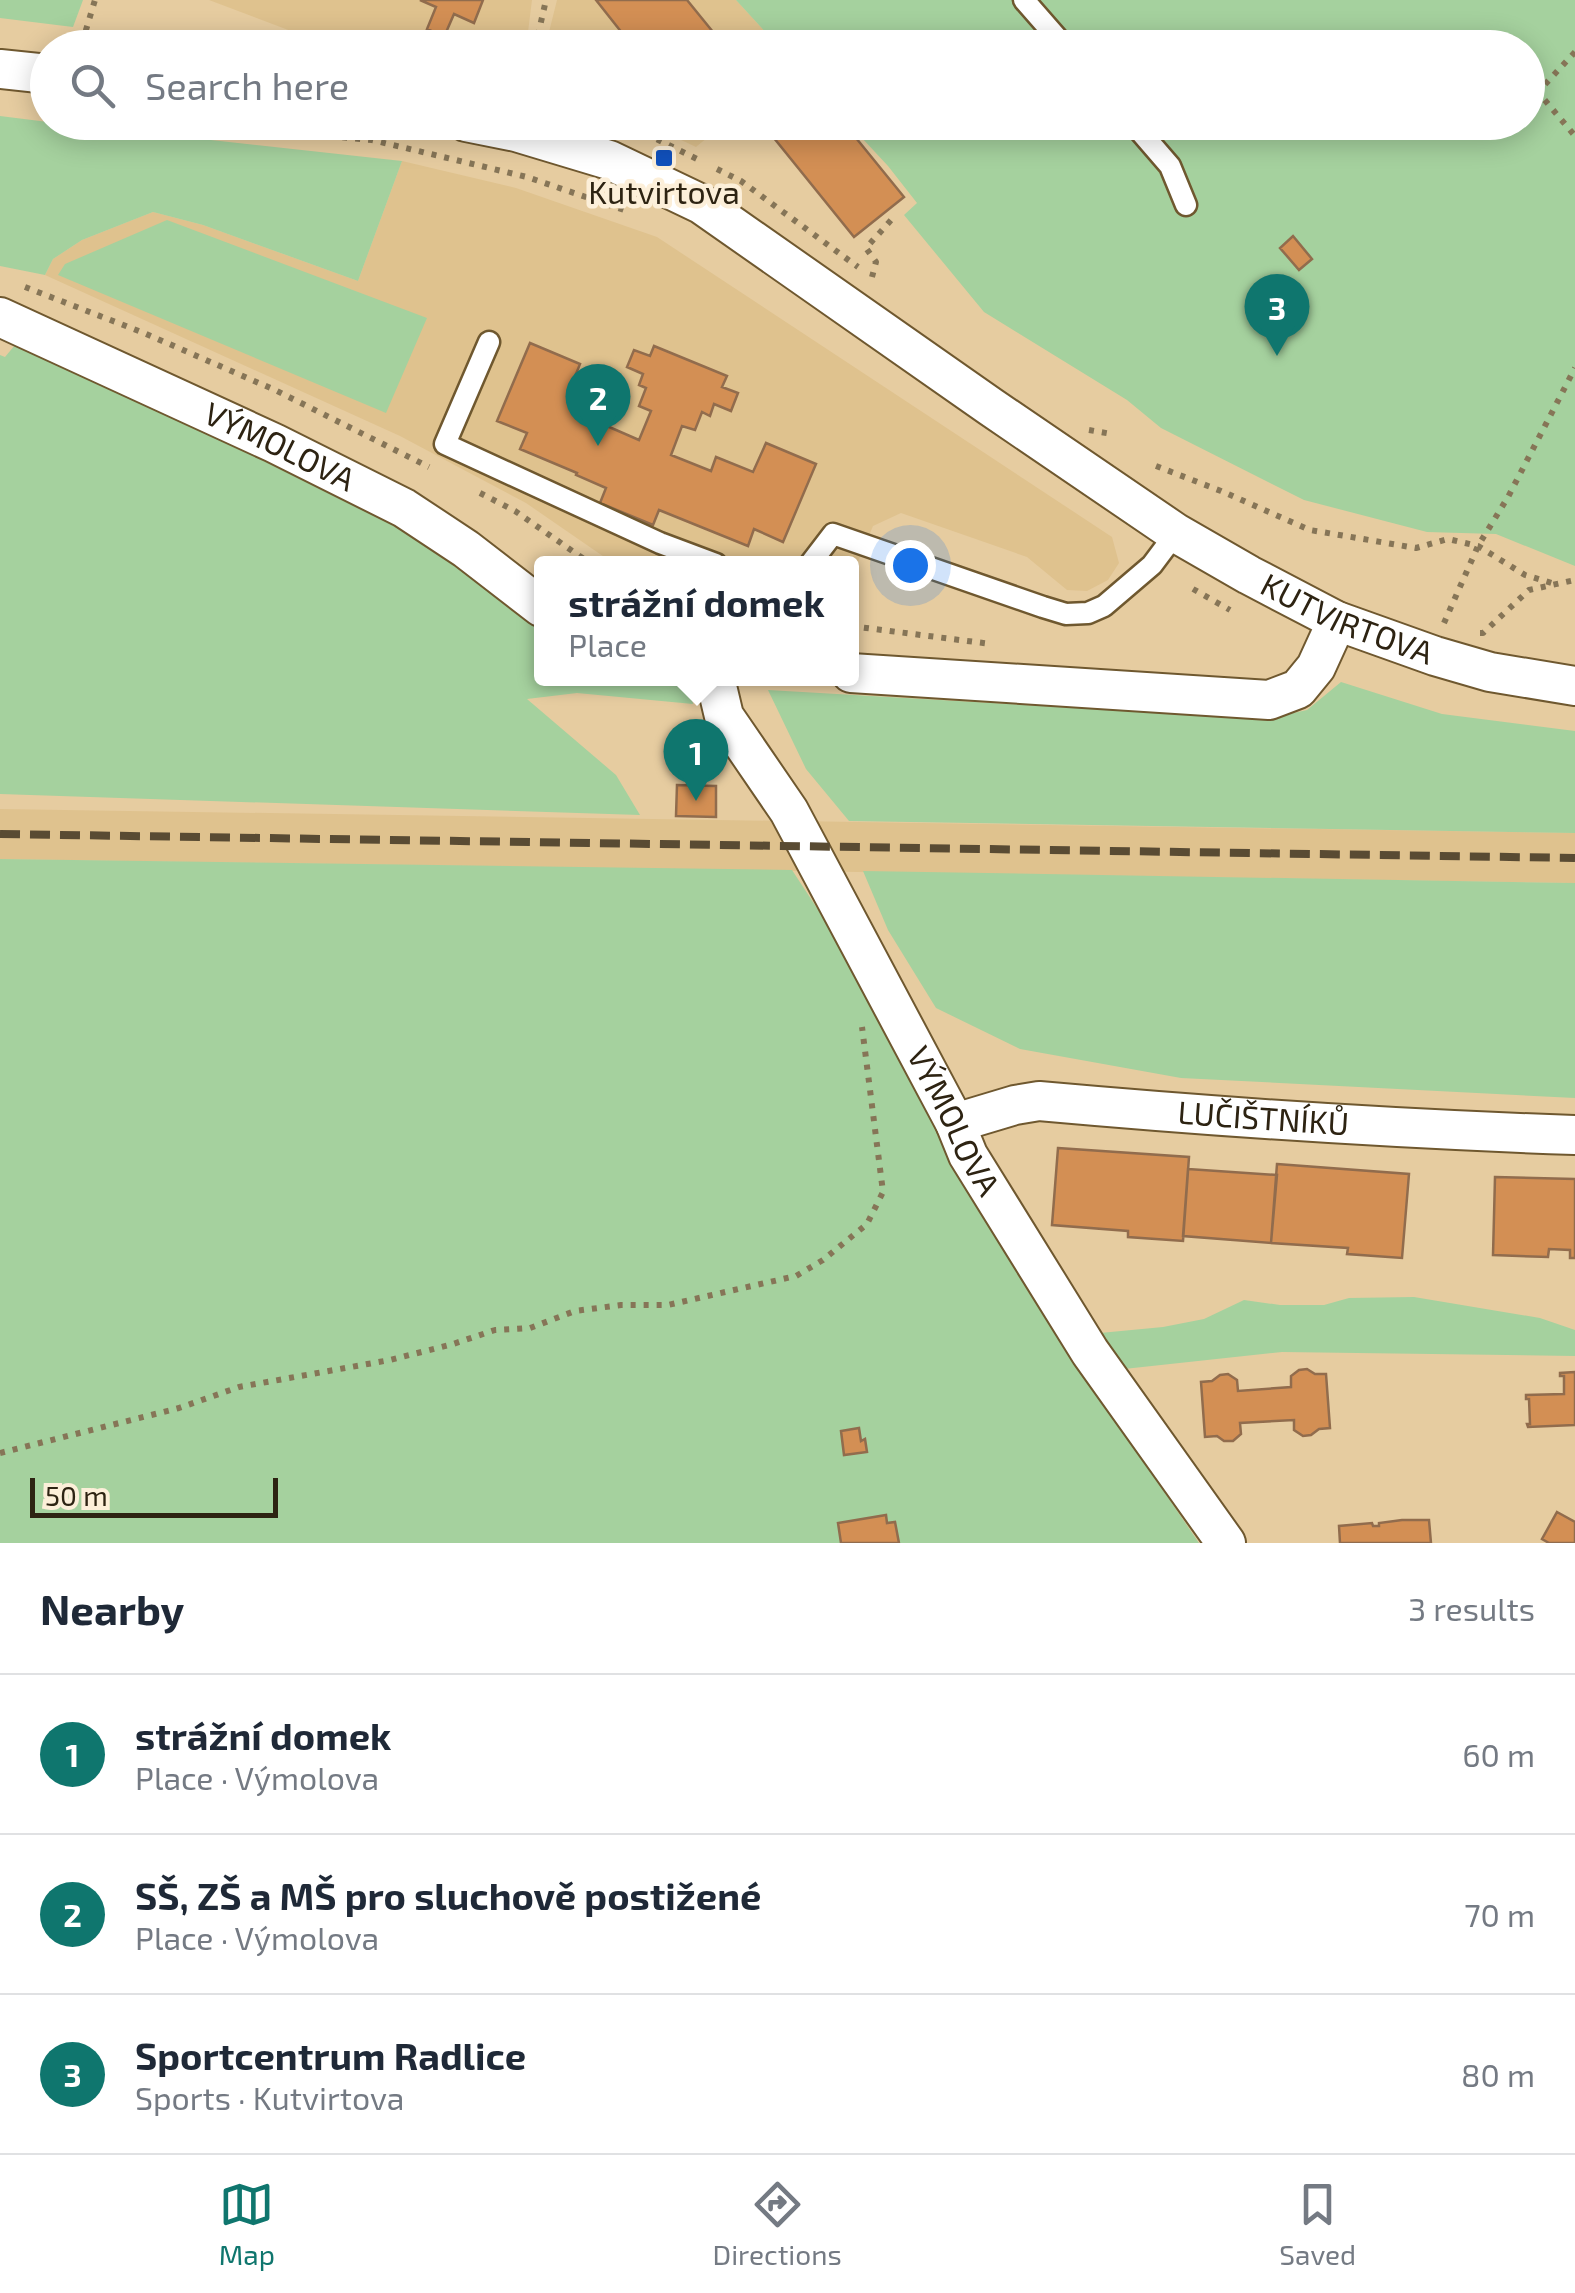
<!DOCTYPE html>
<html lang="en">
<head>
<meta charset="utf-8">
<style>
	body { margin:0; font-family:"Exo 2",sans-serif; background:#f2f2f3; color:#1f2937 }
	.scale { position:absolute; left:30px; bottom:25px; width:248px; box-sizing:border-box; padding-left:10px; border:5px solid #2d2312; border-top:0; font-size:28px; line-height:35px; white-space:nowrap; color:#2d2312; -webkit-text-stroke:8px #fcefd9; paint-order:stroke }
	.you { position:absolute; left:910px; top:565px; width:35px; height:35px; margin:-25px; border:8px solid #fff; border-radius:50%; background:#1a73e8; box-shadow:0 0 0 15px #1a73e833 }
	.badge { display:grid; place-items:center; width:65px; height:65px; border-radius:50%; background:#0f766e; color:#fff; font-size:32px; font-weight:700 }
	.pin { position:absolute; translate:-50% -82px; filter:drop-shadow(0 2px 5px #0008) }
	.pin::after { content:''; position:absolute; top:52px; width:35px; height:30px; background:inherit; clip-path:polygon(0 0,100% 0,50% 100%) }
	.popup { position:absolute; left:534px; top:556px; width:325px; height:130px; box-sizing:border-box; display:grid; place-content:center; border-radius:10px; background:#fff; filter:drop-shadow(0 2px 8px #0005); font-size:32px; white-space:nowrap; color:#747a83 }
	.popup b { font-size:38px; color:#1f2937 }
	.popup::after { content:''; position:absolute; left:50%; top:100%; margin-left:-20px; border:20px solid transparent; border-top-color:#fff }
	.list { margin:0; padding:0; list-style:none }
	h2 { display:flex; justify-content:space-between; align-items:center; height:130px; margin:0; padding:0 40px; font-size:42px }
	h2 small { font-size:32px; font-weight:400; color:#747a83 }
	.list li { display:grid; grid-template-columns:65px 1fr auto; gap:30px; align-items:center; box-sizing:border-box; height:160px; padding:0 40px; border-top:2px solid #e0e1e3 }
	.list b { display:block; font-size:38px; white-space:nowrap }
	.list p { margin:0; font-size:32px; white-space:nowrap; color:#747a83 }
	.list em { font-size:32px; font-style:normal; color:#747a83 }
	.icon { flex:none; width:55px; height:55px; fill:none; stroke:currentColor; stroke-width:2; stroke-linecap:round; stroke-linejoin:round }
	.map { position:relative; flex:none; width:1575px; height:1543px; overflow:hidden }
	.search { position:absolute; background:#fff; box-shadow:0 5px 25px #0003; left:30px; right:30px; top:30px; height:110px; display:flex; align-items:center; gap:25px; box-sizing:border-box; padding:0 35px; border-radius:55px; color:#747a83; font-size:38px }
	.sheet { height:610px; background:#fff }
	nav { display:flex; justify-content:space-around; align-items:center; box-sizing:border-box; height:140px; border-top:2px solid #e0e1e3; background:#fff; font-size:28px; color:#747a83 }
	nav a { display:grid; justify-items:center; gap:5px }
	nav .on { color:#0f766e }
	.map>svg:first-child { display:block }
</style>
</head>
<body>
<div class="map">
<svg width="1575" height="1543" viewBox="0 0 1575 1543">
	<rect width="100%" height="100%" fill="#e6cca0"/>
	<!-- built -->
	<path fill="#dfc28e" d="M209,0H532L526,48L333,47Z
		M557,0H736L779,47L545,48Z
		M645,123H725L696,147Z
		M402,161L516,188L657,237L1112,537L1119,563L1108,580L1087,591L1067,590L1027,557L901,513L873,526L851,578V564L613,563L526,503L400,436L45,275L53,259L82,240L153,212L203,225L358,281Z
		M0,809L1575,833V883L0,859Z"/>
	<!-- green -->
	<path fill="#a5d19e" d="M0,0H83L73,27L0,18Z
		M736,0H1575V566L1496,534L1427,532L1304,500L1161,428L1127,400L984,312L904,215L917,203L888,166L848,123L1528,122V48L779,47Z
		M0,116L48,122L402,161L358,281L203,225L153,212L82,240L53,259L45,275L0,266Z
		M167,220L427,318L386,413L58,275L65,264Z
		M15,345L289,470L368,511L453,560L541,623V678L667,679L689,682L693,704L577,693L527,699L616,775L640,815L0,794V355L5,357Z
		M1341,682L1442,714L1575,731V833L849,821L806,769L768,690L1266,719L1307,710Z
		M0,859L792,870L832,931L1029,1293L1199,1543H0Z
		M863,871L1575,883V1098L1181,1078L1020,1049L936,1008L888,930Z
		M1414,1297L1540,1318L1575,1330V1356L1282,1352L1124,1369L1100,1333L1163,1327L1204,1319L1244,1300L1280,1305H1324L1349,1298Z"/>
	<!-- building -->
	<path fill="#d38f54" stroke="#916c4d" stroke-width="2.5" d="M420,0H483L474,23L454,14L444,37L427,29L436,7Z
		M596,0H687L726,48H634Z
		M761,122H843L904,197L854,237Z
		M1293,236L1312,259L1299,270L1280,248Z
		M530,343L580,364L568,394L605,410L600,423L639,440L651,411L639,406L646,388L639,385L643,374L627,367L634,350L650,356L654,346L727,376L722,387L738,393L731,411L714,404L710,416L702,412L695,430L682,426L671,455L711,471L716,457L753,472L766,443L816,464L783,542L754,529L748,546L659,510L653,525L600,503L606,488L576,475L577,473L520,449L527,433L497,421Z
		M677,785L716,786V817L676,816Z
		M1058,1148L1189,1157L1183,1241L1128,1237V1231L1052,1225Z
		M1277,1164L1409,1174L1402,1258L1347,1254L1348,1248L1271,1243Z
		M1188,1169L1277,1175L1271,1243L1183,1236Z
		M1495,1177L1575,1179V1258H1570V1250L1549,1249L1548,1257L1493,1255Z
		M1307,1369L1315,1374H1326L1330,1428L1319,1429L1311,1435L1303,1436L1294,1430V1420L1240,1423L1241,1434L1233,1441H1224L1217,1436L1205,1437L1201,1382L1212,1381L1220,1375L1228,1374L1237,1380L1238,1391L1291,1387V1376L1299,1370Z
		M1575,1372V1425L1528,1427L1527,1424H1530L1529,1399H1526V1395L1564,1394V1376H1560V1373Z
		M859,1428L861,1441L865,1439L867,1452L844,1455L841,1431Z
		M1557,1512L1575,1522V1543H1549L1542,1539Z
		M886,1515L887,1523L895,1522L899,1543H841L838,1523Z
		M1402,1520H1429L1431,1543H1340L1339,1526L1372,1523L1373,1526H1379V1523Z"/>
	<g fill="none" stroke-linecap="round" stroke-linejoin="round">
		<!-- service casing -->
		<g stroke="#6f582f" stroke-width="25">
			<path id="service" d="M1024,0L1066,48
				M1132,122L1170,166L1186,205
				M489,342L445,444L660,543L716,564
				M810,564L833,534L1043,607L1066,614L1088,613L1104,606L1152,565L1176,533"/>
		</g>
		<!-- minor casing -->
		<g stroke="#6f582f" stroke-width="42">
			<g id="minor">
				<path d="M0,69L48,74"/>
				<path id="s1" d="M466,122L516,132L609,160L701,204L991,407L1176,533L1249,575L1337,621L1435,656L1490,672L1575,686"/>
				<path id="s2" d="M0,317L274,443L404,508L466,549L541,607"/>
				<path d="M851,673L1269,700L1298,689L1316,667L1337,621"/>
				<path id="s3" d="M715,678L724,716L789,811L955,1123L968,1155L1090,1352L1226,1543"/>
				<path id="s4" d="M955,1123L1015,1105L1039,1101C1217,1117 1396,1129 1575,1135"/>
			</g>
		</g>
		<!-- path -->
		<path stroke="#867557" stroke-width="6" stroke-dasharray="5 8" stroke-linecap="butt" d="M61,41L129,48
			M82,43L95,0
			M535,48L546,0
			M1575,52L1538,92L1575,136
			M174,122L372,140L527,177L627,211
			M622,122L701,161
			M717,169L741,181L858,267
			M872,277L876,262L866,248L892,219
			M25,287L144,333L275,390L429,467
			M1089,430L1112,434
			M1156,466L1221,491L1310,530L1416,548L1448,539L1478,546L1525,575L1555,584
			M480,493L515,511L591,564
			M1193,589L1230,610
			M1444,623L1478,546L1508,497L1575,368
			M851,626L991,644
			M1480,633H1483L1529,590L1575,580
			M0,1453L179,1408L239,1387L390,1360L453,1344L495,1330L530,1328L575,1311L621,1305H668L796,1276L823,1260L867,1224L883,1192L862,1027"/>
		<!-- service -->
		<use href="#service" stroke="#fff" stroke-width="20"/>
		<!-- minor -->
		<use href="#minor" stroke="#fff" stroke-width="38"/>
		<!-- rail -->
		<path stroke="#594b33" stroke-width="8" stroke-dasharray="20 10" stroke-linecap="butt" d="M0,834L1575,858"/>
	</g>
	<!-- markers -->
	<rect fill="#1150bb" stroke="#fcefd9" stroke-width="4" x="654" y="148" width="20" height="20" rx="5"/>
	<g text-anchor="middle" stroke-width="9" stroke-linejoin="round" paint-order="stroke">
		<!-- poi labels -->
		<g font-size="32" fill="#2d2312" stroke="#fcefd9">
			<text x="664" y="204">Kutvirtova</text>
		</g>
		<!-- street labels -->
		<g font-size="32" fill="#2d2312" stroke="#fcefd9">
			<text dy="11" stroke="none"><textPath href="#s2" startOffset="308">VÝMOLOVA</textPath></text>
			<text dy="11" stroke="none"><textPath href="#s1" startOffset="1020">KUTVIRTOVA</textPath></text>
			<text dy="11" stroke="none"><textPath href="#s4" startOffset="312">LUČIŠTNÍKŮ</textPath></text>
			<text dy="11" stroke="none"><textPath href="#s3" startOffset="505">VÝMOLOVA</textPath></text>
		</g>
	</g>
</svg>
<div class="scale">50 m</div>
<div class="you"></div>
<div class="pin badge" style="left:696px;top:801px">1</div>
<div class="popup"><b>strážní domek</b>Place</div>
<div class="pin badge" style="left:598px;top:446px">2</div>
<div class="pin badge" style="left:1277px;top:356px">3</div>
<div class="search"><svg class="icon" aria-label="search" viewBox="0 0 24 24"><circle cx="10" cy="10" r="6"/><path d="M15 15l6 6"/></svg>Search here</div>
</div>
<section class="sheet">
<h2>Nearby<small>3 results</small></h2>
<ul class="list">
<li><span class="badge">1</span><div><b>strážní domek</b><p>Place · Výmolova</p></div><em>60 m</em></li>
<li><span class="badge">2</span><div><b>SŠ, ZŠ a MŠ pro sluchově postižené</b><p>Place · Výmolova</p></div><em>70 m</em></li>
<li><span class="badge">3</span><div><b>Sportcentrum Radlice</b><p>Sports · Kutvirtova</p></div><em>80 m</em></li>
</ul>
</section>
<nav>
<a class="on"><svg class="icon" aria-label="map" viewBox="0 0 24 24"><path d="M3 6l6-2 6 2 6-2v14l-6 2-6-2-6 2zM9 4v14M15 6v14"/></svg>Map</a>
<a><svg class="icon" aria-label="directions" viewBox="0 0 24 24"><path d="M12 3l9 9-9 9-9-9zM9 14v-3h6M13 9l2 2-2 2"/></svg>Directions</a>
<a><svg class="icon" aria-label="saved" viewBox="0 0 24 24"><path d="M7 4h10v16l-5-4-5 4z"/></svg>Saved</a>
</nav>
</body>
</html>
